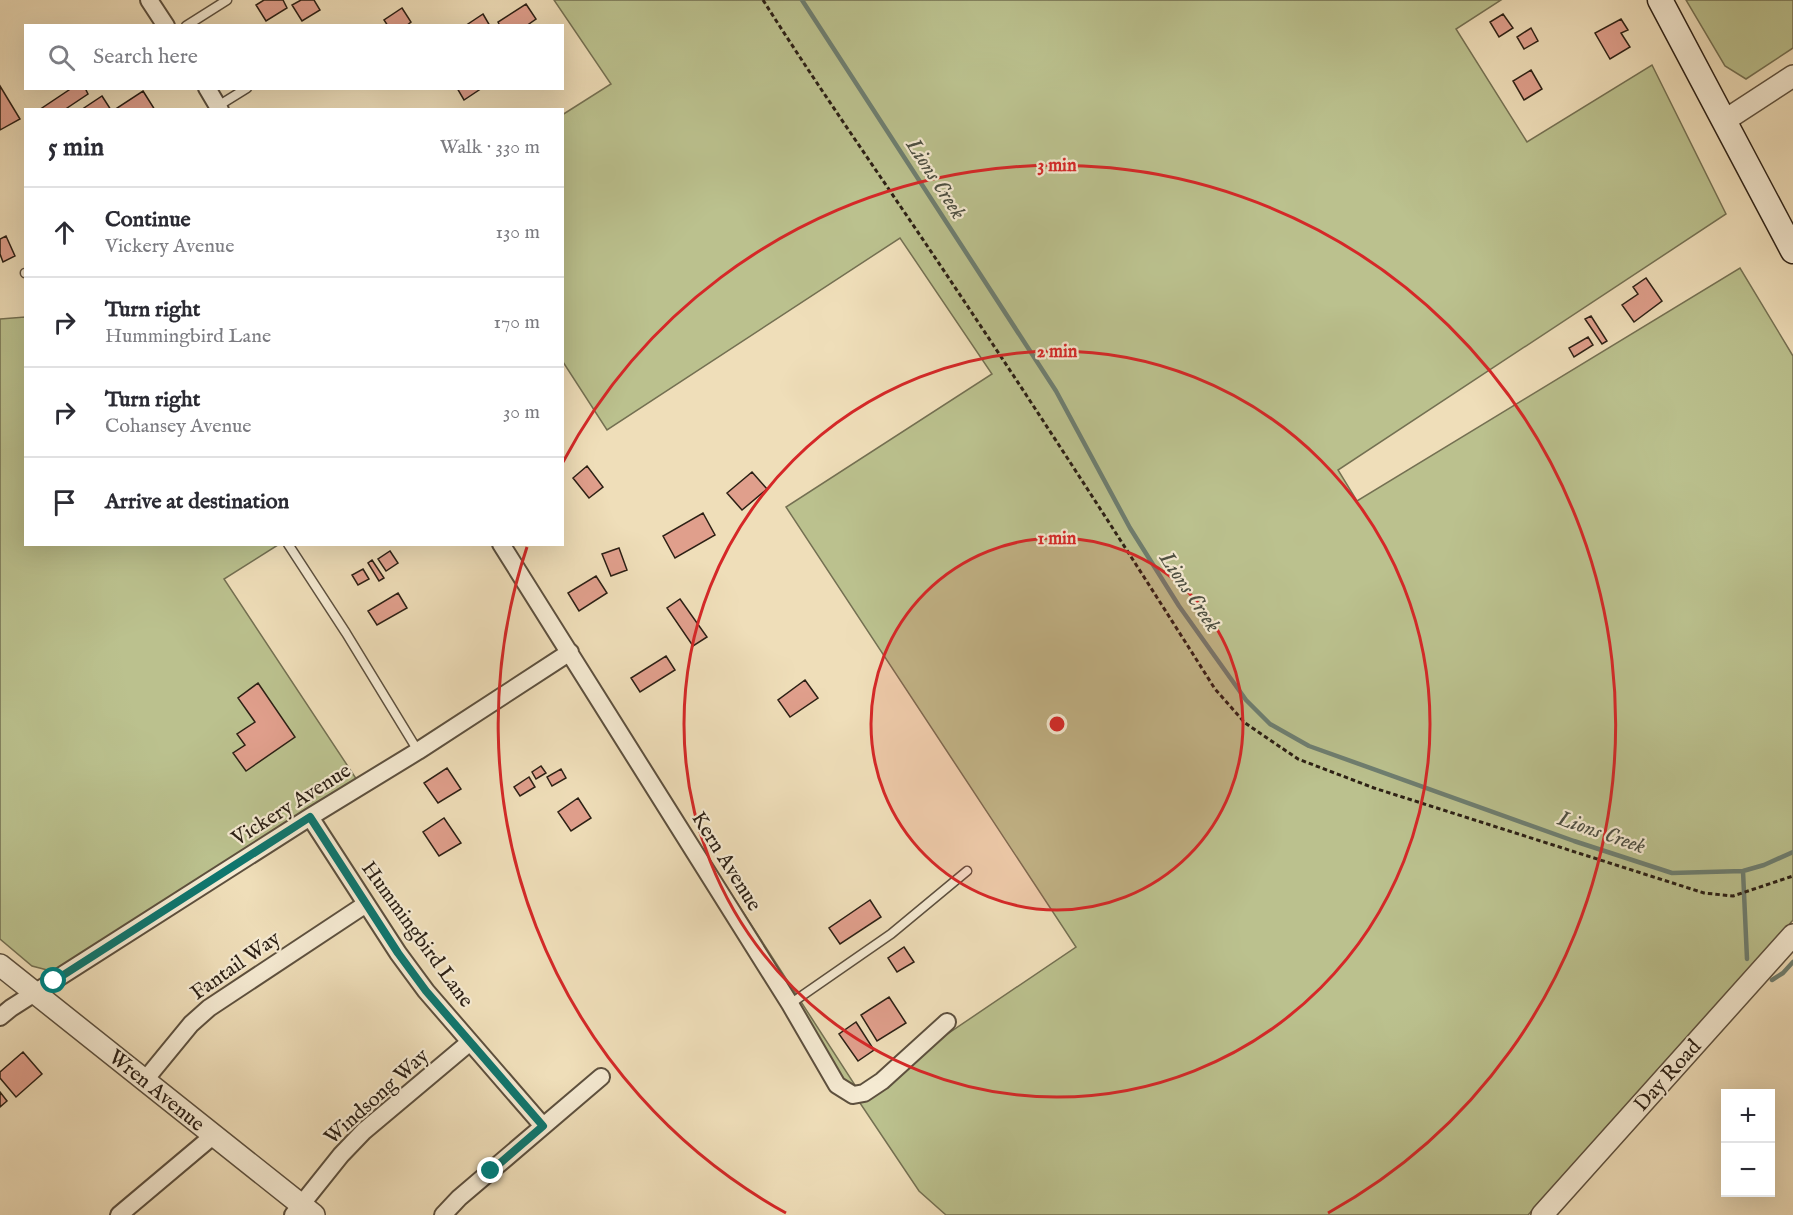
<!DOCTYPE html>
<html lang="en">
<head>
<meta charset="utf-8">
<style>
	body { margin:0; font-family:"IM FELL English",serif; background:#f2f2f3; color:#2b2b33 }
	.controls { position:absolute; right:18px; bottom:18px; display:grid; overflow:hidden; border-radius:0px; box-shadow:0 6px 24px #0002 }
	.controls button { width:54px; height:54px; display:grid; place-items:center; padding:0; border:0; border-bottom:2px solid #e1e1e2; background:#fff; color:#2b2b33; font:30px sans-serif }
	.stop { position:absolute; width:18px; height:18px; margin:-14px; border:4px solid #0f766e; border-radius:50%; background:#fff }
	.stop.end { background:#0f766e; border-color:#fff; box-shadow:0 2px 6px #0008 }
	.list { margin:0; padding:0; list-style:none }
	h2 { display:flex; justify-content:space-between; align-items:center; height:78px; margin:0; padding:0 24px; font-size:26px }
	h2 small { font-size:20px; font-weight:400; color:#7c7c81 }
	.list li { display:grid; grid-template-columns:39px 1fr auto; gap:18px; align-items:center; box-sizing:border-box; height:90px; padding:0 24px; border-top:2px solid #e1e1e2 }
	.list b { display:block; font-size:22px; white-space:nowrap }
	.list p { margin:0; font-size:20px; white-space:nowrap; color:#7c7c81 }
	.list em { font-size:20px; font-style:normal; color:#7c7c81 }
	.icon { flex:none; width:33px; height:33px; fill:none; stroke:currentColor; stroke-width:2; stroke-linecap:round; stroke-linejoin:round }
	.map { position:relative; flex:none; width:1793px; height:1215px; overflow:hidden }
	.search { position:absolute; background:#fff; box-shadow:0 6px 24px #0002; left:24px; top:24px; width:540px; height:66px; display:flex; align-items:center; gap:15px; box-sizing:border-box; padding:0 21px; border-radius:0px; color:#7c7c81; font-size:22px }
	.panel { position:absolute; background:#fff; box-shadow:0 6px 24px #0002; left:24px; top:108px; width:540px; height:438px; border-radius:0px }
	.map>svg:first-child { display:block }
</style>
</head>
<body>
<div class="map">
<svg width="1793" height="1215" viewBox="0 0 1793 1215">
	<rect width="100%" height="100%" fill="#efdeb9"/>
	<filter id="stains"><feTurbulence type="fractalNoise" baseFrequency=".00333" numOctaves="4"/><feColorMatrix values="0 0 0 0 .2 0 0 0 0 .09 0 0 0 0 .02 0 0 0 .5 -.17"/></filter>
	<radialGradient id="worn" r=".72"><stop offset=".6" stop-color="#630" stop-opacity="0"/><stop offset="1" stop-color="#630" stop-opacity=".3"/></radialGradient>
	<!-- green -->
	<path fill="#bbc18e" stroke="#747052" stroke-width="1.5" d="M554,0H1501L1456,29L1527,142L1652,65L1726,214L1338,470L1357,501L1740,268L1793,356V920L1684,1047L1528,1215H946L919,1191L807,1024L573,649L860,1093L1076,947L786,507L992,374L900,238L607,430L563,362L562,115L611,84Z
		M1686,0H1793V48L1746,79L1725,66Z
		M25,317L26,544L278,545L224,579L357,780L74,977L32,966L0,939V319Z"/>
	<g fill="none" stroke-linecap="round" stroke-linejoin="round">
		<!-- stream -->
		<path stroke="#6e7e70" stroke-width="4.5" d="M802,0L1056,391L1130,528L1179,606L1246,700L1270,724L1309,746L1574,841L1672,873L1743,871L1764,865L1793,852
			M1743,871L1747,959
			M1772,980L1783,973L1793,962"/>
	</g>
	<!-- building -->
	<path fill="#e09f8c" stroke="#2c2015" stroke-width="1.5" d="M264,0H283L287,8L266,21L256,5Z
		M301,0H314L320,10L302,21L292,5Z
		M526,4L536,19L526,26H500L498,22Z
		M402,8L411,22L406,26H388L384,20Z
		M483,14L490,26H465Z
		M1503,14L1513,28L1499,37L1490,22Z
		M1621,19L1628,30L1621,33L1630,47L1610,59L1595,33Z
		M1531,28L1538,41L1524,49L1517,37Z
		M1531,70L1542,89L1524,100L1513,81Z
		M0,86L20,119L0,130Z
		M72,88H85L88,94L64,110H39Z
		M457,88H482L464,100Z
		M143,91L155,110H114Z
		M102,96L111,110H81Z
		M6,236L15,256L3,262L0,254V239Z
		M1646,278L1662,301L1634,322L1622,305L1638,294L1633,287Z
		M1591,316L1607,341L1602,344L1585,319Z
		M1588,337L1593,345L1574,357L1569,348Z
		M587,466L603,487L589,498L573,478Z
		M752,472L767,489L742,510L727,493Z
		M703,513L715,535L675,558L663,536Z
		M619,548L627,570L611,576L602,554Z
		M390,551L398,563L386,571L378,559Z
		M372,560L384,578L379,581L368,563Z
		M363,569L369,579L358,585L352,575Z
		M596,576L607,593L579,611L568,593Z
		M398,593L407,608L377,625L368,611Z
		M680,599L707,637L693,646L667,608Z
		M666,656L675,670L640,692L631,678Z
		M805,680L818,698L790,717L778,700Z
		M258,683L295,737L246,771L233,753L245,745L237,734L255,722L238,698Z
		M541,766L546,773L536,779L532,772Z
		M447,768L461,789L438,803L424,783Z
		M561,769L566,778L552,786L547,777Z
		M529,777L535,787L520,796L514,787Z
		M578,798L591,818L571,831L558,812Z
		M444,818L461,843L439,856L423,832Z
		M870,900L881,917L840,944L829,928Z
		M904,947L914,962L897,972L888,958Z
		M889,997L906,1023L877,1041L861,1015Z
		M856,1022L874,1050L858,1061L839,1034Z
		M23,1052L42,1074L16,1097L0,1078V1072Z
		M0,1092L7,1101L0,1107Z"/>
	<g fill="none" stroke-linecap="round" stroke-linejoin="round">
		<!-- service casing -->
		<g stroke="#5d503e" stroke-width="11">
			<path id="service" d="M186,26L227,0
				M218,106L247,88
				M25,273H26
				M288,544L346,633L418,751
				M790,1004L891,934L967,871"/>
		</g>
		<!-- minor casing -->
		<g stroke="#5d503e" stroke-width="20">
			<path id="minor" d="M149,0L166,26
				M207,88L220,110
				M501,544L790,1004L837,1085L853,1095L864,1093L882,1081L947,1022
				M310,817L398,953L426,991L543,1126
				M0,1017L11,1008L310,817L418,751L570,652
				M145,1080L191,1024L209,1008L366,904
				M119,1215L214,1135
				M293,1215L341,1155L364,1131L470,1042
				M443,1215L459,1198L601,1077"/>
		</g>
		<!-- tertiary casing -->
		<g stroke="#5d503e" stroke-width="24">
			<path id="tertiary" d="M1724,121L1793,76
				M0,965L314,1215
				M1542,1215L1793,935"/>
		</g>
		<!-- secondary casing -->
		<g stroke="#2c2015" stroke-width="27">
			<path id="secondary" d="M1660,0L1793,251"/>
		</g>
		<!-- path -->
		<path stroke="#2c2015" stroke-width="3" stroke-dasharray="4.5 3" stroke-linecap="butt" d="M763,0C818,87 877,171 934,256C1030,399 1123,543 1215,689L1245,723L1298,759L1374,788L1704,893L1733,896L1793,876"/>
		<!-- service -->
		<use href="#service" stroke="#f5ead2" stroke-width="8"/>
		<!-- minor -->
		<use href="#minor" stroke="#f5ead2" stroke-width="16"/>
		<!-- tertiary -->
		<use href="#tertiary" stroke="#f5ead2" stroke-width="21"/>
		<!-- secondary -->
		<use href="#secondary" stroke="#f5ead2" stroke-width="24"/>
	</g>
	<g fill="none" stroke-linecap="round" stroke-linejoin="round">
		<!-- route -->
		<path stroke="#0f766e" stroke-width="8" d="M54,981L310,817L398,953L426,991L543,1126L491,1171"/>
	</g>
	<!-- distance rings -->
	<circle cx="1057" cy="724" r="186" fill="#d62828" fill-opacity=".12"/>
	<g fill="none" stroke="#d62828" stroke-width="3">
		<circle cx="1057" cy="724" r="186"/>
		<circle cx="1057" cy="724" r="373"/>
		<path d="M786 1213A559 559 0 0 1 527 547M563 462A559 559 0 1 1 1328 1213"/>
	</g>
	<g text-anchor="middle" stroke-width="4.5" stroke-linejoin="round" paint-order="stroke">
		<!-- street labels -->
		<g font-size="21" fill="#2c2015" stroke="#f5ead2">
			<text transform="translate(291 804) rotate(-32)" y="7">Vickery Avenue</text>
			<text transform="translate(727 861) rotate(58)" y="7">Kern Avenue</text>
			<text transform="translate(418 934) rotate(54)" y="7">Hummingbird Lane</text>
			<text transform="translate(235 965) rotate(-35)" y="7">Fantail Way</text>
			<text transform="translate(1667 1075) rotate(-48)" y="7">Day Road</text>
			<text transform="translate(157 1090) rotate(39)" y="7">Wren Avenue</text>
			<text transform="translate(376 1096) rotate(-42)" y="7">Windsong Way</text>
		</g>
		<!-- water labels -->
		<g font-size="22" font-style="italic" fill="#4d4f42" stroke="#f5ead2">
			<text transform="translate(937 178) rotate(57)" y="8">Lions Creek</text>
			<text transform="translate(1191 591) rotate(56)" y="8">Lions Creek</text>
			<text transform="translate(1602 831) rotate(19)" y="8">Lions Creek</text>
		</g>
	</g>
	<circle cx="1057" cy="724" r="9" fill="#d62828" stroke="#f5ead2" stroke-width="3"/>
	<g font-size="18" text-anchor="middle" font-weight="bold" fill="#d62828" stroke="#f5ead2" stroke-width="4.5" stroke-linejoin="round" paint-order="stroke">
		<text x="1057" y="171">3 min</text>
		<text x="1057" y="357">2 min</text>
		<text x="1057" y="544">1 min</text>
	</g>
	<rect width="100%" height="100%" filter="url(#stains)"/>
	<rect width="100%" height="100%" fill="url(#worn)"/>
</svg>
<div class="controls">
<button>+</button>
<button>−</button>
</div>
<div class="stop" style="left:54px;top:981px"></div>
<div class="stop end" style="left:491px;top:1171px"></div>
<div class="search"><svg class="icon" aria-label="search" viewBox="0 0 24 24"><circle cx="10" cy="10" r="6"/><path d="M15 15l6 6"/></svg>Search here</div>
<section class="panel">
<h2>5 min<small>Walk · 330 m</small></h2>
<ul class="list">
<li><svg class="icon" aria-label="ahead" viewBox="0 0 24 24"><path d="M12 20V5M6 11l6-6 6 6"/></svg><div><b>Continue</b><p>Vickery Avenue</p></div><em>130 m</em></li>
<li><svg class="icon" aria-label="right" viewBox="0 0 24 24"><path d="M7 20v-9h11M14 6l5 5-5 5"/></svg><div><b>Turn right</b><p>Hummingbird Lane</p></div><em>170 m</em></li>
<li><svg class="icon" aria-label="right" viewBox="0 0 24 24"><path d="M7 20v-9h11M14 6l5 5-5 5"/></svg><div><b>Turn right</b><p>Cohansey Avenue</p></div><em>30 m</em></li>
<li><svg class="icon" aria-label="arrive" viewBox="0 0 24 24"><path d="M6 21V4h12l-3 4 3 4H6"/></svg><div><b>Arrive at destination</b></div></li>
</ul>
</section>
</div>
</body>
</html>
